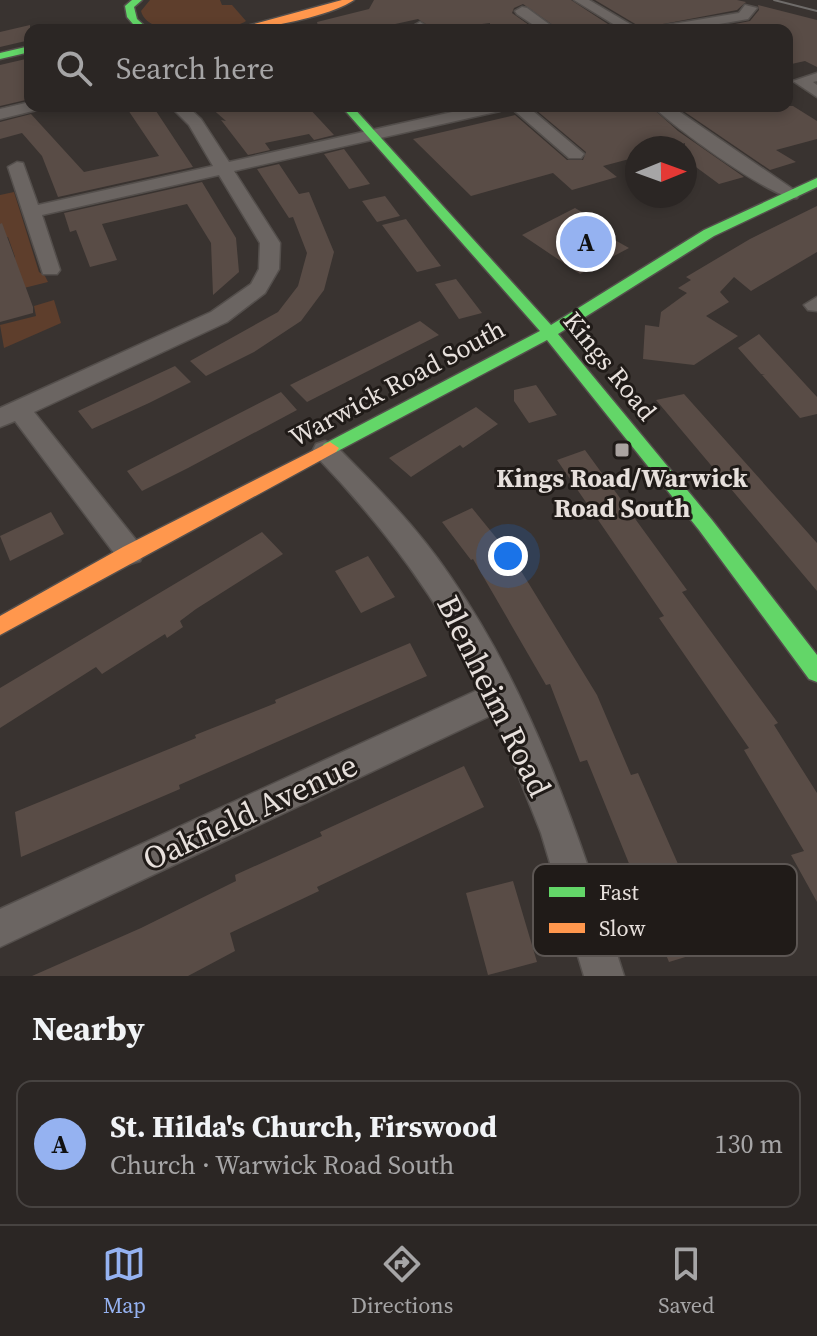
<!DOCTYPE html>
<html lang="en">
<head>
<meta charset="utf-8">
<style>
	body { margin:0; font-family:"Source Serif 4",serif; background:#373231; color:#f1f3f6 }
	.compass { position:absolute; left:625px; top:136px; width:72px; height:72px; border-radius:50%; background:#2b2624; box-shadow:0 4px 12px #0003; rotate:89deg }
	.you { position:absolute; left:508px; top:556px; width:28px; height:28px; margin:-20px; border:6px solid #fff; border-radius:50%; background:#1a73e8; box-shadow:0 0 0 12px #1a73e833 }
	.badge { display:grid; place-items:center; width:52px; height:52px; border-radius:50%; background:#95b2f1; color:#111; font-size:26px; font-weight:700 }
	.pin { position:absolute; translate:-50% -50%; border:4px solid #fff; box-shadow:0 2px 8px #0006 }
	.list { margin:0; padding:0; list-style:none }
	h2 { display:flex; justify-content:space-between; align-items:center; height:104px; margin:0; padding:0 32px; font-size:34px }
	h2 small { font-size:26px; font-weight:400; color:#a6a5a6 }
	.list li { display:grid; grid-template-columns:52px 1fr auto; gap:24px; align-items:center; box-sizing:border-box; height:128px; margin:0 16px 16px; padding:0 16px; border:2px solid #474341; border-radius:16px }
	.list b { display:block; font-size:30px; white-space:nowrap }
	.list p { margin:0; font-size:26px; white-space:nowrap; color:#a6a5a6 }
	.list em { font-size:26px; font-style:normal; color:#a6a5a6 }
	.icon { flex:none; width:44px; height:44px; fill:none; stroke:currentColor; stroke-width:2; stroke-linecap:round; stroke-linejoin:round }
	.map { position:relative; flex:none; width:817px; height:976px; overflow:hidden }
	.search { position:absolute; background:#2b2624; box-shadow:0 4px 12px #0003; left:24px; right:24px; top:24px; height:88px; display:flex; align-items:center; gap:20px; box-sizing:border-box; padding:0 28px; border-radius:16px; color:#a6a5a6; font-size:30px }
	.sheet { height:248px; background:#2b2624 }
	nav { display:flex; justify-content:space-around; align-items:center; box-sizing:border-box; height:112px; border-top:2px solid #474341; background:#2b2624; font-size:22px; color:#a6a5a6 }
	nav a { display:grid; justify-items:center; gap:4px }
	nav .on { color:#95b2f1 }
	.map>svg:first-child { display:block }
</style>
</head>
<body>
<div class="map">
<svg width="817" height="976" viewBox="0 0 817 976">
	<rect width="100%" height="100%" fill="#393330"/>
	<!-- green -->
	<path fill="#5e3e2c" d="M150,0H220L222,5H232L246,21C226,34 148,40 141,11Z
		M14,192L39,272L45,276L48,282L0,294L15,257L8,237L0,238V195Z
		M54,300L61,323L4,348L0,325L36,316L34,306Z"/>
	<!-- building -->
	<path fill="#594c46" d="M374,0H571L617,30H560L523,4L514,8L512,13L536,30H490V23L435,30L418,19L368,30H319L317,22L369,9Z
		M595,0H737L746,2L737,10L642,28Z
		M758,5L817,20V67L805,61L787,65V30H732L725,26L750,21L759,10Z
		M30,25V40L0,47V32Z
		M30,58V99L0,106V65Z
		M209,106H307L334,135L314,140L309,134L265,143L270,150L248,155L221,120L226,121Z
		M552,106H650L678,131L744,177L719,184L685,159V143L668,148H637V157L603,166L617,177L572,190L553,173L471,196L413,139L515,115L567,160H583L586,152L536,110Z
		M676,106H793L817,121V139L776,150L796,162L770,170Z
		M126,107L156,111L193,167L58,197L42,156L22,133L0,139V122L31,114L84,172L159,156Z
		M344,149L370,184L349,189L324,154Z
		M279,164L299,194L309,192L334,252L324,290L301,321L254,352L206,376L190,361L278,312L298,286L307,253L293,217L289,218L257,169Z
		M202,182L236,238L239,272L213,295L211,243L187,204L102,224L117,260L90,267L76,230L70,232L64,213Z
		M385,196L400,216L377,222L362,201Z
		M817,206V252L751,291L734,277L720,292L729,302L706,316L738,336L694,365L643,359L645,325L659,327L661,312L687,293L678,288L691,280L686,277L750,239Z
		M575,208L607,227L599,231L629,248L580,274L522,235Z
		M406,219L425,245L441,266L417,272L382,225Z
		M2,223L33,307V313L0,322V224Z
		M456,279L482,313L459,319L435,284Z
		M420,321L439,335L307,402L290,385Z
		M759,334L817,397V414L800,418L762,375H765L761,374L738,348Z
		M175,366L191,382L149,403L92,429L78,411Z
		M536,385L557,415L529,423L514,401V390Z
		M281,392L297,410L188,468L142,491L127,471Z
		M684,394L817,543V591L656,400Z
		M476,407L498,424L463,448L460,445L411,477L389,458Z
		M585,450L687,590L682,592L778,723L774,725L817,793V902L791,855L804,851L744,750L749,748L659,618L664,616L557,460Z
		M472,508L515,561L597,695L631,775L638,773L715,948L669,962L587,760L580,762L550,684L546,685L473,559L471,560L442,522Z
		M51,512L64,534L10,561L0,536Z
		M262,532L283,554L196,609L180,621L183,627L167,638L165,634L102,674L96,667L0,728V688Z
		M368,556L395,597L361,613L335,571Z
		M410,643L427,676L179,785L180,789L21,857L15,812L196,738L195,735L276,703L275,700Z
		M464,766L484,807L317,887L319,891L230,933L235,951L188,976H32L141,928L236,881L235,875L322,836L320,832Z
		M513,881L537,962L488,975L466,893Z"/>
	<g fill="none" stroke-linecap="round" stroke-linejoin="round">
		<!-- street casing -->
		<g stroke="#544f4c" stroke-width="3">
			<path id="street" d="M574,0H589L640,30H623Z
				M745,5L757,8L748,19L685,30H654L661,26L739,13Z
				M522,7L527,8L557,30H541L517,14L515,11Z
				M420,22L432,30H417L413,26Z
				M817,73V81L813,82L817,85V97L793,81Z
				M30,102V106H43L41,109L0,119V109Z
				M170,106H187L201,119L229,162L479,106H508L500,111L234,171L280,243L279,269L265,293L227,322L34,412L140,545L144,553L140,561L130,564L120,561L15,421L0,427V408L211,312L251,284L259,269L260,243L219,175L42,215L60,270L57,274H43L8,167L17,162L23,163L38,205L213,166L189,125Z
				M509,106H527L584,154L581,158H569Z
				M653,106H671L800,194L797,198C778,203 669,124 653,106Z
				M817,297V311L808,310L804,305Z
				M325,441L334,444C375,485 417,527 450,576C533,695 580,838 624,976H584L541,833L494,714L0,947V909L482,688C439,600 384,527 316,456L313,450L316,444Z"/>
		</g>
		<!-- fast casing -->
		<g stroke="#544f4c" stroke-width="3">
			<path id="fast" d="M132,0H142L134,7L137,19L149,30H138L127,17L125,6Z
				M30,46V52L0,59V53Z
				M341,106H352L551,325L704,230L817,178V187L714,236L558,334L712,520L817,655V682L809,679L699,530L547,340L336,452H324L321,448L324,444L540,331Z"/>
		</g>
		<!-- slow casing -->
		<g stroke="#544f4c" stroke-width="3">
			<path id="slow" d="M342,0H354C331,16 261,30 232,30Z
				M330,442L339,448L336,452L0,635V616L123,547Z"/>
		</g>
		<!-- street -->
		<use href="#street" fill="#6b6562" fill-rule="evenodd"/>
		<!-- fast -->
		<use href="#fast" fill="#63d668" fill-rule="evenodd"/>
		<!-- slow -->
		<use href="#slow" fill="#ff974d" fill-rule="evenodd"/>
		<!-- tram -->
		<path stroke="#6f6c6a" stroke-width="2" d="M774,0L817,11"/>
	</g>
	<!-- markers -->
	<rect fill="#aaa3a0" stroke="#201b18" stroke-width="3" x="614" y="442" width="16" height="16" rx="4"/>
	<g text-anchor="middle" stroke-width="6" stroke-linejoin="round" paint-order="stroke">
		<!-- street labels -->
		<g font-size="26" fill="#e7e0dc" stroke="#201b18">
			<text transform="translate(610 366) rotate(51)" y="9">Kings Road</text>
			<text transform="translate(397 383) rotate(-28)" y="9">Warwick Road South</text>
		</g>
		<!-- poi labels -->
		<g font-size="26" font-weight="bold" fill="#e7e0dc" stroke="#201b18">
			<text x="622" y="487">Kings Road/Warwick<tspan x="622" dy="30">Road South</tspan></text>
		</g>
		<!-- near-street labels -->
		<g font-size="32" fill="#e7e0dc" stroke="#201b18">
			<text transform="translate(494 696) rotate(64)" y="11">Blenheim Road</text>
			<text transform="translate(250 812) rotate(-25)" y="11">Oakfield Avenue</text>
		</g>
	</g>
	<!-- legend -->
	<rect x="533" y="864" width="264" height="92" rx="12" fill="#201b18" stroke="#5c5653" stroke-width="2"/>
	<rect x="549" y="887" width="36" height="10" fill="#63d668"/>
	<rect x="549" y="923" width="36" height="10" fill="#ff974d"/>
	<g font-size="22" fill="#e7e0dc">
		<text x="599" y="900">Fast</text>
		<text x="599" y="936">Slow</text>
	</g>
</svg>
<svg class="compass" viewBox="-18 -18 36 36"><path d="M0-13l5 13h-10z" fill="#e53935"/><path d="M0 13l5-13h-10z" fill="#a6a5a6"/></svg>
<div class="you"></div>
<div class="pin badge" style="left:586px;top:242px">A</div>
<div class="search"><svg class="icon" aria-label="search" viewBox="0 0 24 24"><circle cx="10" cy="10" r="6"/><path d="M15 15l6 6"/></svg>Search here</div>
</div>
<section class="sheet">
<h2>Nearby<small></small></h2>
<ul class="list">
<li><span class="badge">A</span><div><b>St. Hilda's Church, Firswood</b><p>Church · Warwick Road South</p></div><em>130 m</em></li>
</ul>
</section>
<nav>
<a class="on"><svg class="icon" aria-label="map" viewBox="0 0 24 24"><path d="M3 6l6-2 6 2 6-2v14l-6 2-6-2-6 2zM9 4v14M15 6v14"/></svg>Map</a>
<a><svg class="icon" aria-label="directions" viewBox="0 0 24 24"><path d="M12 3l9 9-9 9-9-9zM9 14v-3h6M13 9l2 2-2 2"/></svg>Directions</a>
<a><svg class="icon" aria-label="saved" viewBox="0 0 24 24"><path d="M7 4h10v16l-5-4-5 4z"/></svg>Saved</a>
</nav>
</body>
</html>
